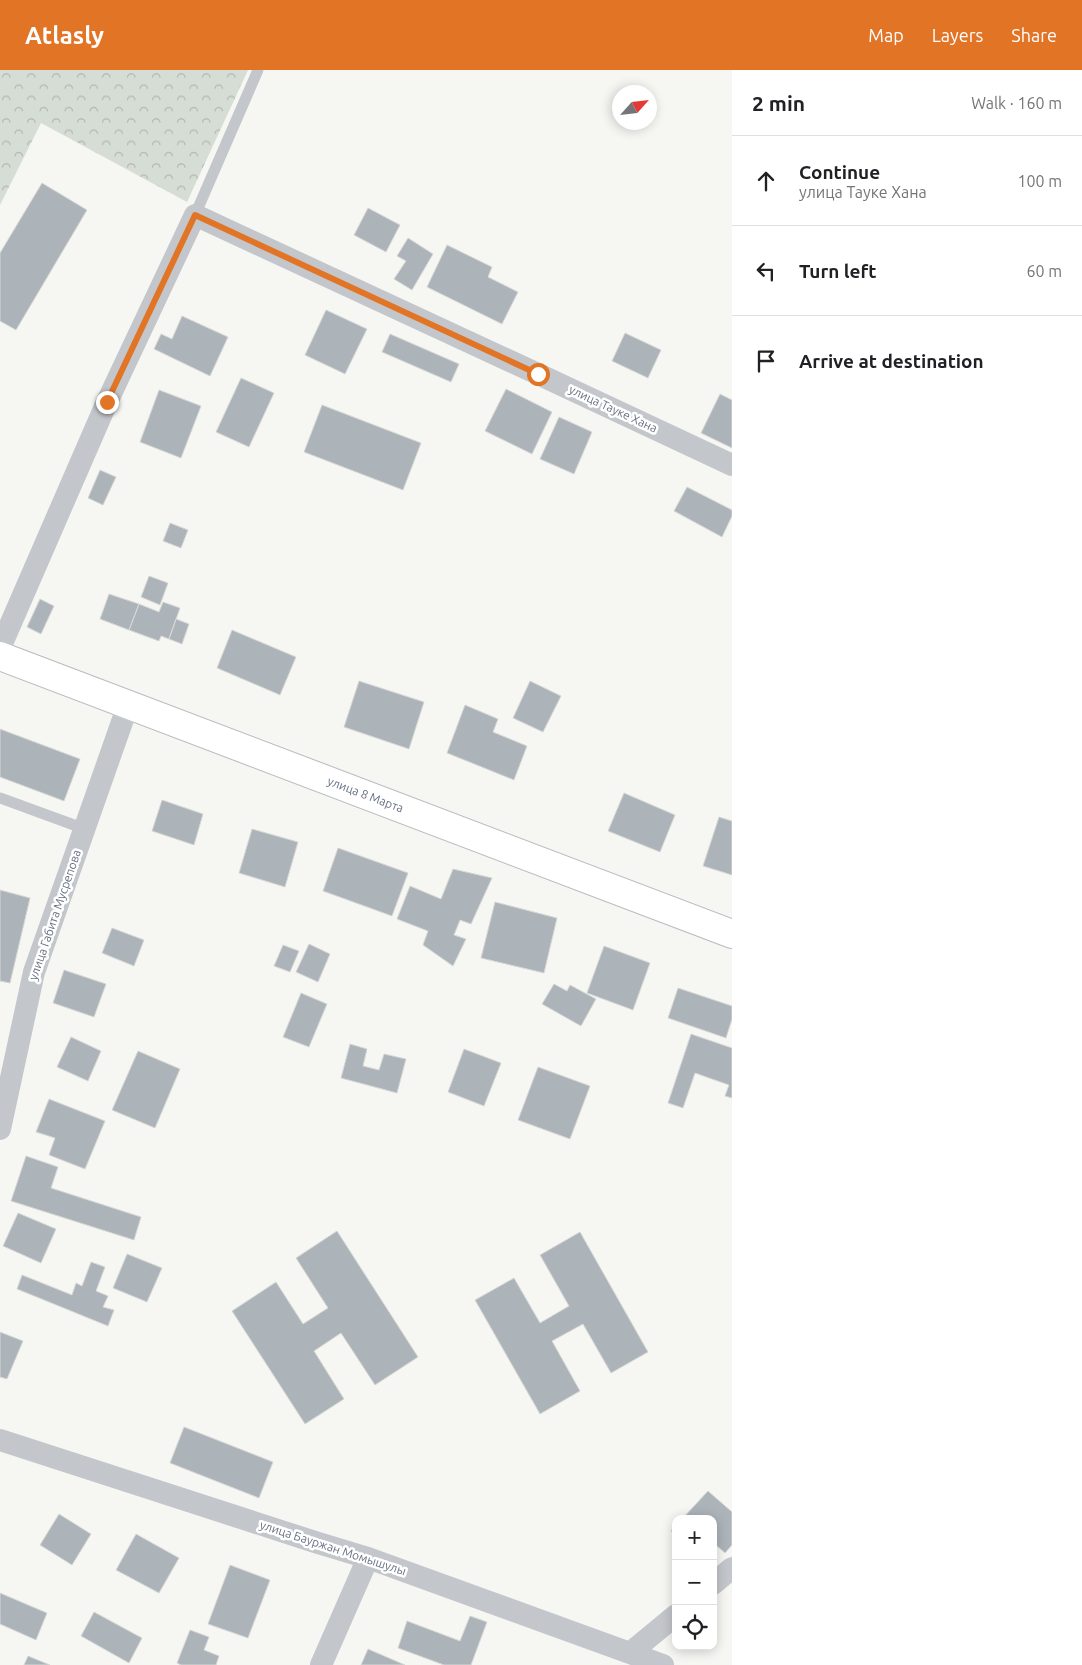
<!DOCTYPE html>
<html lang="en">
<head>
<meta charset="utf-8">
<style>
	body { margin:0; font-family:Ubuntu,sans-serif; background:#f2f2f2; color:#202124 }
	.controls { position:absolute; right:15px; bottom:15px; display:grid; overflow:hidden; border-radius:10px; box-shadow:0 2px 12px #0003 }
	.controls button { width:45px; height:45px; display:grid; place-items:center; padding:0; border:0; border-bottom:1px solid #e0e0e0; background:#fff; color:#202124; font:25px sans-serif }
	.compass { position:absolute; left:612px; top:15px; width:45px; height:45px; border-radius:50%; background:#fff; box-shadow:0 2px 12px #0003; rotate:63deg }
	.stop { position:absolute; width:15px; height:15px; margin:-11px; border:4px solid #e27426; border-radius:50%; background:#fff }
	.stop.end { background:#e27426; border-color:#fff; box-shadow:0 1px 5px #0008 }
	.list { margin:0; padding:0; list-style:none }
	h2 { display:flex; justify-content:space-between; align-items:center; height:65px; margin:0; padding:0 20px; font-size:21px }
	h2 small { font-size:16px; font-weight:400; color:#757577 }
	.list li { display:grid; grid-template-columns:32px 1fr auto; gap:15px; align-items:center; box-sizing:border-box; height:90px; padding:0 20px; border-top:1px solid #e0e0e0 }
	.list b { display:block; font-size:19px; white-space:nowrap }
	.list p { margin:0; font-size:16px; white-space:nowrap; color:#757577 }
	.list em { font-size:16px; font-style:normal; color:#757577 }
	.icon { flex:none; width:28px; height:28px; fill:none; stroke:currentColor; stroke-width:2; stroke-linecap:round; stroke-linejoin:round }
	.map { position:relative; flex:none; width:732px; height:1595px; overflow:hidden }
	header { display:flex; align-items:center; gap:30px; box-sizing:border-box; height:70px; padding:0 25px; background:#e27426; color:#fff }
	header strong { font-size:24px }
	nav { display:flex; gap:28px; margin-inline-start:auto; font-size:18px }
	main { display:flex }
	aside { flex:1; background:#fff }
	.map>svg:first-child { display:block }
</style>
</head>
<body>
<header>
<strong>Atlasly</strong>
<nav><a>Map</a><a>Layers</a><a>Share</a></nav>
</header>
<main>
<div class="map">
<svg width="732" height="1595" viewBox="0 0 732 1595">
	<defs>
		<pattern id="forest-crowns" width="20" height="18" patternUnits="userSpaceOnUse" patternTransform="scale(1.25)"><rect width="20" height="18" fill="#d6ddd4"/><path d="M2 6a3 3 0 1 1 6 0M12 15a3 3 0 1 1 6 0" fill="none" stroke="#b1b8b2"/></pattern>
	</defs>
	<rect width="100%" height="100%" fill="#f6f6f3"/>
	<!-- forest -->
	<path fill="url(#forest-crowns)" d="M0,0H248L187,132L41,53L0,135Z"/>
	<!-- building -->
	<path fill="#acb3b9" stroke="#d7d8d5" d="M42,113L87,140L16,260L0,251V183Z
		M368,138L400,155L386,182L354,165Z
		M408,168L433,184L412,220L394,209L406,191L397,186Z
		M447,175L492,197L488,207L518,222L502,254L427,217Z
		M326,240L367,259L345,304L305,285Z
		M182,246L228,267L210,306L154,279L161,264L172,269Z
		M625,263L661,280L648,308L612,291Z
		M390,264L459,294L451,312L382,282Z
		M241,308L274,323L249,377L216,362Z
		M506,319L552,342L532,384L485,361Z
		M159,320L201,336L181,388L140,372Z
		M720,324L732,330V378L701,363Z
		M322,335L421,373L403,420L304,382Z
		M559,347L592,362L574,404L540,389Z
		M100,400L116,407L103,435L88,428Z
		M687,417L732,440V446L722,467L674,441Z
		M170,453L188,460L181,478L163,471Z
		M149,506L168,513L160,535L141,527Z
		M109,524L139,534L129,560L100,549Z
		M40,529L54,536L41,564L27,557Z
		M163,532L180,538L169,569L161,566L159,571L129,560L139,534L159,542Z
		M176,549L189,554L182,574L169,569Z
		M232,560L296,587L280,625L217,598Z
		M359,611L424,632L409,679L344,657Z
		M530,611L561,626L543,662L513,648Z
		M465,635L498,649L493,662L527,676L514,710L447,683Z
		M0,659L80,689L64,731L0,707Z
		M624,723L675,745L660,782L608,761Z
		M162,730L203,744L194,775L152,761Z
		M719,747L732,751V805L703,796Z
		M252,759L298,772L285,817L239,803Z
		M338,778L408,803L392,846L323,821Z
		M453,799L492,808L471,854L460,850L454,865L466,869L453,896L423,875L428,861L397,849L410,816L441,829Z
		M0,820L30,828L10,913L0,911Z
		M495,832L557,848L544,903L481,888Z
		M112,858L144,870L134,896L102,883Z
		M309,874L330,884L318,912L296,902Z
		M283,875L299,881L290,902L274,896Z
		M604,876L650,893L633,940L587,923Z
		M64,900L106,914L94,947L53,933Z
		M554,914L567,921L570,915L596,929L581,956L542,934Z
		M678,918L732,936V949L726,968L668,948Z
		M301,923L327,934L309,977L283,967Z
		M691,964L732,978V1028L725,1026L729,1015L695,1003L683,1038L668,1033Z
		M71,967L101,981L88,1011L57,997Z
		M350,974L367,979L363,996L379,1000L384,984L406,989L397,1023L341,1008Z
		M464,979L501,993L484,1036L448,1022Z
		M138,981L180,999L155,1058L112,1040Z
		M538,997L590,1016L570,1069L518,1050Z
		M49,1029L105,1051L85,1099L49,1085L55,1068L36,1062Z
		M26,1086L58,1097L51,1118L141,1147L134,1170L11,1131Z
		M18,1143L56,1159L41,1193L3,1176Z
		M337,1161L418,1287L375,1315L341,1263L314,1281L344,1329L305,1354L232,1241L276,1212L303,1254L328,1238L296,1188Z
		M580,1162L648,1282L611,1303L583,1254L552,1271L580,1321L540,1344L475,1230L514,1208L540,1253L569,1236L540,1185Z
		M127,1184L162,1198L147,1232L113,1218Z
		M91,1192L105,1197L96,1221L108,1226L103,1237L114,1240L108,1256L17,1219L22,1205L72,1225L76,1213L82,1216Z
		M0,1262L23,1271L7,1309L0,1307Z
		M184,1357L273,1392L259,1428L170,1393Z
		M708,1421L732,1442V1475L725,1483L716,1475L713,1478V1449H682Z
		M59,1444L91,1464L72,1495L40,1475Z
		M676,1455V1465L671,1461Z
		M136,1464L179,1488L159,1523L116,1500Z
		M230,1495L270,1510L248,1568L208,1554Z
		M0,1523L47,1543L36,1570L0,1554Z
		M94,1542L142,1568L129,1593L81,1566Z
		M470,1546L487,1552L471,1595H444L398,1578L407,1551L460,1571Z
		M190,1560L209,1567L204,1580L219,1586L216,1595H181L177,1593Z
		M368,1579L405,1595H361Z
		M28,1586L50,1595H24Z"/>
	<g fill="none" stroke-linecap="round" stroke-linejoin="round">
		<!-- secondary casing -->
		<g stroke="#b6b9bf" stroke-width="30">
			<g id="secondary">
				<path id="s1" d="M0,586L732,864"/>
			</g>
		</g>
		<!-- lane -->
		<path stroke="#c3c6ca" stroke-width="11" d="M195,145L258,0
			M0,728L85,759"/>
		<!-- street -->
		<path stroke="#c3c6ca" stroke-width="22" d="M0,578L107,332L195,145L538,304L732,395
			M0,1059L34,902L128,635
			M0,1370L315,1472L368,1488L663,1595
			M713,1514L732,1498
			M630,1583L676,1545
			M321,1595L368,1488"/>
		<!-- secondary -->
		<use href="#secondary" stroke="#fff" stroke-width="28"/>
	</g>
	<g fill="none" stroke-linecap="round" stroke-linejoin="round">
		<!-- route -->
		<path stroke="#e27426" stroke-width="6" d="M107,332L195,145L538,304"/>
	</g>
	<g text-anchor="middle" stroke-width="5" stroke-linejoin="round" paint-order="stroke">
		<!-- street labels -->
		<g font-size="12" fill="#657184" stroke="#fff">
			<text transform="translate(613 339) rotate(25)" y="4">улица Тауке Хана</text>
			<text dy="4" stroke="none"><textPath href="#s1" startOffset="391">улица 8 Марта</textPath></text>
			<text transform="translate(55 845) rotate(-71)" y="4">улица Габита Мусрепова</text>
			<text transform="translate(333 1478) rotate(18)" y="4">улица Бауржан Момышулы</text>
		</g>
	</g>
</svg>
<div class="controls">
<button>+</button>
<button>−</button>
<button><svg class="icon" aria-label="locate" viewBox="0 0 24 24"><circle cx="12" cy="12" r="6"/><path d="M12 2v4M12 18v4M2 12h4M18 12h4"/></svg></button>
</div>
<svg class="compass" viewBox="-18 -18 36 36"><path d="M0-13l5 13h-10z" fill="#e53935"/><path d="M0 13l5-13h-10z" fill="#757577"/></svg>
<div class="stop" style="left:538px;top:304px"></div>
<div class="stop end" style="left:107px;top:332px"></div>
</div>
<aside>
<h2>2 min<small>Walk · 160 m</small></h2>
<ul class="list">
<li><svg class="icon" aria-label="ahead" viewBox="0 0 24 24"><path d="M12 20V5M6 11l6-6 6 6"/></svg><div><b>Continue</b><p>улица Тауке Хана</p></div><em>100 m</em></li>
<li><svg class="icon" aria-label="left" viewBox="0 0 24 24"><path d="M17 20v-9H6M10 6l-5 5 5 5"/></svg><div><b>Turn left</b></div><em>60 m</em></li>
<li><svg class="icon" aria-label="arrive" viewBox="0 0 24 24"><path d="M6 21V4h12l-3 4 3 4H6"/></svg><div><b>Arrive at destination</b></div></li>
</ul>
</aside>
</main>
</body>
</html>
